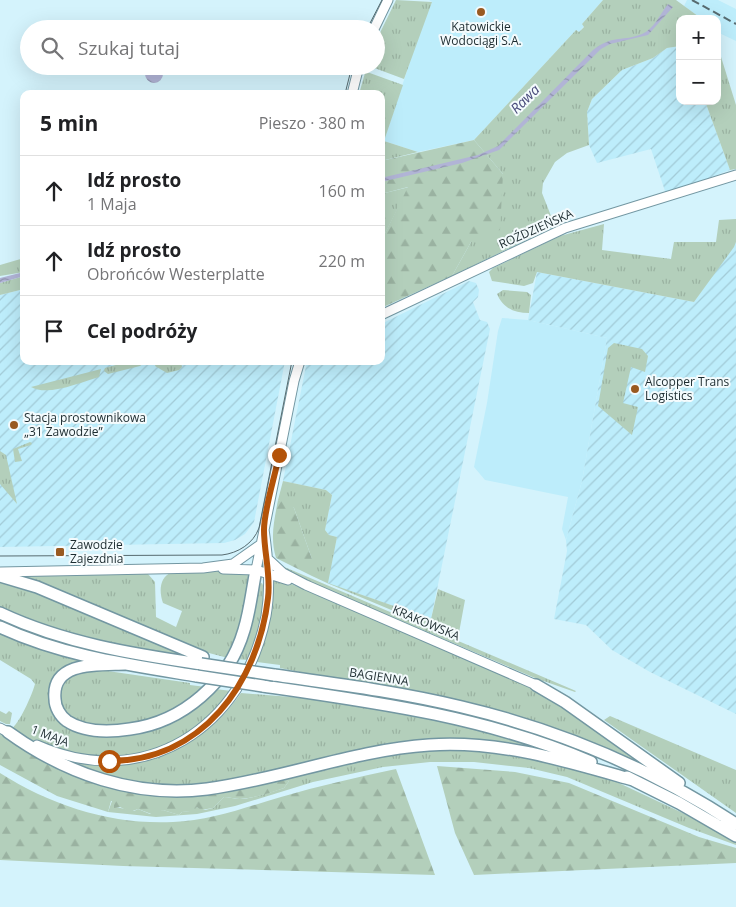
<!DOCTYPE html>
<html lang="pl">
<head>
<meta charset="utf-8">
<style>
	body { margin:0; font-family:"Open Sans",sans-serif; background:#f6f6f6; color:#202124 }
	.controls { position:absolute; right:15px; top:15px; display:grid; overflow:hidden; border-radius:10px; box-shadow:0 5px 20px #0002 }
	.controls button { width:45px; height:45px; display:grid; place-items:center; padding:0; border:0; border-bottom:1px solid #e0e0e0; background:#fff; color:#202124; font:25px sans-serif }
	.stop { position:absolute; width:15px; height:15px; margin:-11px; border:4px solid #b45309; border-radius:50%; background:#fff }
	.stop.end { background:#b45309; border-color:#fff; box-shadow:0 1px 5px #0008 }
	.list { margin:0; padding:0; list-style:none }
	h2 { display:flex; justify-content:space-between; align-items:center; height:65px; margin:0; padding:0 20px; font-size:21px }
	h2 small { font-size:16px; font-weight:400; color:#757577 }
	.list li { display:grid; grid-template-columns:32px 1fr auto; gap:15px; align-items:center; box-sizing:border-box; height:70px; padding:0 20px; border-top:1px solid #e0e0e0 }
	.list b { display:block; font-size:19px; white-space:nowrap }
	.list p { margin:0; font-size:16px; white-space:nowrap; color:#757577 }
	.list em { font-size:16px; font-style:normal; color:#757577 }
	.icon { flex:none; width:28px; height:28px; fill:none; stroke:currentColor; stroke-width:2; stroke-linecap:round; stroke-linejoin:round }
	.map { position:relative; flex:none; width:736px; height:907px; overflow:hidden }
	.search { position:absolute; background:#fff; box-shadow:0 5px 20px #0002; left:20px; top:20px; width:365px; height:55px; display:flex; align-items:center; gap:12px; box-sizing:border-box; padding:0 18px; border-radius:28px; color:#757577; font-size:19px }
	.panel { position:absolute; background:#fff; box-shadow:0 5px 20px #0002; left:20px; top:90px; width:365px; height:275px; border-radius:10px }
	.map>svg:first-child { display:block }
</style>
</head>
<body>
<div class="map">
<svg width="736" height="907" viewBox="0 0 736 907">
	<defs>
		<pattern id="industrial-furrows" width="10" height="10" patternUnits="userSpaceOnUse" patternTransform="scale(1.25)"><rect width="10" height="10" fill="#bdedfb"/><path d="M-1 1l2-2M0 10L10 0M9 11l2-2" fill="none" stroke="#a2cbd7"/></pattern>
		<pattern id="grass-tufts" width="24" height="20" patternUnits="userSpaceOnUse" patternTransform="scale(1.25)"><rect width="24" height="20" fill="#b3cfbb"/><path d="M3 7l-1-3M5 7V3M7 7l1-3M15 17l-1-3M17 17v-4M19 17l1-3" fill="none" stroke="#9ab2a1"/></pattern>
		<pattern id="forest-firs" width="22" height="20" patternUnits="userSpaceOnUse" patternTransform="scale(1.25)"><rect width="22" height="20" fill="#b3cfbb"/><path d="M5 1l3.5 6h-7zM16 11l3.5 6h-7z" fill="#9ab2a1"/></pattern>
		<pattern id="water-waves" width="16" height="10" patternUnits="userSpaceOnUse" patternTransform="scale(1.25)"><rect width="16" height="10" fill="#b1b4d6"/><path d="M0 5q4-4 8 0t8 0" fill="none" stroke="#8f93ae"/></pattern>
	</defs>
	<rect width="100%" height="100%" fill="#d4f3fc"/>
	<!-- built -->
	<path fill="#bdedfb" d="M429,0H603L582,24L584,26L579,32L576,30L474,140L418,152L384,141L421,28L432,2Z
		M687,0H718L736,9V41L717,32V19H702L684,6Z
		M502,318L528,320L607,338L582,481L566,540L562,529L568,497L485,480L474,467L487,403L498,331Z"/>
	<!-- industrial -->
	<path fill="url(#industrial-furrows)" d="M680,46V101H705L730,170L666,194L651,149L597,163L589,145L587,112L592,99L622,70L653,58L667,48Z
		M736,242V714L650,672L612,650L586,625L554,619L567,551L566,540L582,481L607,338L528,320L537,272L694,302Z
		M469,281L476,283L479,290L478,297L473,302L480,320L487,322L490,329L431,619L327,583L337,537L329,535L325,530L332,495L326,490L283,481L307,361H381V324Z
		M24,289V361H285L254,522L245,534L235,540L224,543L0,547V295Z"/>
	<!-- grass -->
	<path fill="url(#grass-tufts)" d="M396,0L432,2L404,79L369,66H376V41Z
		M603,0H676L702,19H680V46L667,48L653,58L622,70L592,99L587,112L589,145L567,153L555,162L543,183L542,193L555,226L452,276L471,242L503,174L474,140L576,30L579,32L584,27L582,24Z
		M717,44L736,105V169L730,170L705,101H717Z
		M367,72L403,85L384,141L418,152L381,161V94H359L365,73Z
		M409,187L381,241V194Z
		M736,219V242L734,247L694,302L537,272L533,283L524,286L492,281L489,272L493,268L560,236L604,224L602,250L671,259L674,242H716L719,220Z
		M24,258V272L0,276V265Z
		M24,276V289L0,295V283Z
		M503,290L527,292L531,295L529,313C514,313 503,308 497,294Z
		M614,343L642,349L648,356L645,372L631,367L623,403L638,407L632,435L598,406L608,348Z
		M130,361H147L140,366L108,374L104,371L105,368Z
		M157,361H181L182,367L179,370L167,373L155,366Z
		M101,369L99,377C81,382 48,397 31,387Z
		M30,442L32,443L31,445L18,449L22,461L15,462L13,449Z
		M0,451L6,455L17,504L0,484Z
		M283,481L326,490L332,495L325,530L329,535L337,537L328,583L431,619L438,589L465,600L458,638L327,583L312,576V559L294,508L278,500Z
		M275,563L576,691L575,692L535,678L284,571Z
		M230,571L251,573L244,618L228,658L209,653L208,655L15,574H148L155,582L156,617L176,627L182,611L163,603C159,592 159,577 172,572Z
		M275,577L529,686L551,698L658,772L595,746L344,681L280,668V665L257,662C267,635 274,607 273,578Z
		M0,580L24,586L183,654V656C115,645 64,634 0,608Z
		M262,583C271,597 254,646 248,660L235,659L259,584Z
		M0,632L82,660L56,677L61,722L130,733L215,689L232,691C199,735 144,765 88,756C62,752 39,742 15,734L10,730C19,725 32,695 35,684L31,679L0,660Z
		M94,669L190,683V685L206,687C190,701 171,716 150,721C124,728 81,733 62,710C59,705 59,697 58,691L70,674Z
		M241,693L328,700L452,721L546,749L475,740L187,786H158L115,779L65,760C78,762 90,765 103,765C158,765 210,738 241,693Z
		M0,711L6,714L9,711L12,713L10,724H6L0,721Z
		M610,716L736,770V813L604,720Z
		M446,749L507,752L604,776L704,823L736,841V845L689,828L567,777L529,768L474,762H430L383,767L313,782L235,806L197,814L156,817L108,812L112,801H115L116,807L134,811L138,809L150,814L163,810L179,815L182,812L190,811L197,807L205,810L213,808L224,797C229,797 232,798 236,799C248,800 272,792 284,788L289,781L279,780L381,755Z"/>
	<!-- forest -->
	<path fill="url(#forest-firs)" d="M474,140L503,174L500,230L471,242L452,276L381,308V241L408,187L381,194V161Z
		M278,500L288,503L294,508L312,559V576L276,558C270,538 274,521 278,500Z
		M0,734L19,746L119,789L286,780L289,781L284,788C268,794 256,797 240,799C235,799 229,797 224,797L213,808L201,810L197,807L193,811L182,812L179,815L163,810L154,815L138,809L130,812L120,807L114,808V801H111L108,812L57,796L0,765Z
		M437,766L515,772L569,783L699,837L736,848V863L474,875L455,833Z
		M396,769L435,875L123,866L0,860V773C52,806 112,825 173,822C210,821 246,807 281,797C319,786 357,777 396,769Z"/>
	<!-- water -->
	<path fill="url(#water-waves)" d="M668,4L673,7L648,35L610,44L601,49L499,150L462,163L381,182V178L478,155L498,146L593,50C614,34 623,42 642,34C654,29 660,14 668,4Z
		M145 74a9 9 0 1 1 18 0a9 9 0 1 1-18 0Z
		M24,272V276L0,283V278Z"/>
	<g fill="none" stroke-linecap="round" stroke-linejoin="round">
		<!-- minor casing -->
		<g stroke="#7397a2" stroke-width="11">
			<path id="minor" d="M374,29L388,0
				M352,94L359,66
				M381,315L565,228L736,175
				M268,559L283,573L306,585L536,685
				M223,569L256,570L288,580
				M256,570L294,381L300,361
				M0,572L203,568L233,564L260,545
				M0,728L13,735
				M37,745C145,793 244,727 266,616C271,587 268,558 264,529"/>
		</g>
		<!-- major casing -->
		<g stroke="#7397a2" stroke-width="14">
			<path id="major" d="M0,576L37,587L203,657
				M0,613C64,643 132,654 201,664
				M0,627C62,656 130,665 197,676
				M125,664C101,665 51,660 55,699C55,707 60,716 67,721C85,733 110,732 130,729C183,722 229,682 244,630C250,611 252,590 256,570
				M274,675C337,684 400,692 462,707C559,730 652,769 736,824
				M536,685L565,702L679,783
				M263,686C375,702 487,717 591,762
				M8,732C66,774 135,798 207,789C282,779 354,750 429,745C500,740 566,761 633,780
				M627,777L679,803L736,836"/>
		</g>
		<!-- minor -->
		<use href="#minor" stroke="#fff" stroke-width="9"/>
		<!-- major -->
		<use href="#major" stroke="#fff" stroke-width="11"/>
		<!-- tram -->
		<path stroke="#576b70" stroke-width="1" d="M367,29L382,0
			M345,94L352,66
			M0,556L222,555C238,553 253,544 259,528L292,361"/>
		<!-- rail -->
		<path stroke="#576b70" stroke-width="2" stroke-dasharray="8 4" stroke-linecap="butt" d="M692,0L736,24"/>
		<!-- major-bridge casing -->
		<g stroke="#7397a2" stroke-width="14" stroke-linecap="butt">
			<path id="major-bridge" d="M201,664L274,675
				M197,676L263,686"/>
		</g>
		<!-- major-bridge -->
		<use href="#major-bridge" stroke="#fff" stroke-width="11"/>
	</g>
	<g fill="none" stroke-linecap="round" stroke-linejoin="round">
		<!-- route -->
		<path stroke="#b45309" stroke-width="6" d="M109,761C202,761 258,683 268,598C271,575 264,553 264,530C264,509 275,477 279,455"/>
	</g>
	<!-- markers -->
	<g fill="#995a21" stroke="#f4fbfd" stroke-width="2">
		<circle cx="481" cy="12" r="5"/>
		<circle cx="635" cy="389" r="5"/>
		<circle cx="14" cy="425" r="5"/>
		<rect x="55" y="547" width="10" height="10" rx="2.5"/>
	</g>
	<g text-anchor="middle" stroke-width="4" stroke-linejoin="round" paint-order="stroke">
		<!-- poi labels -->
		<g font-size="12" fill="#1d2c30" stroke="#f4fbfd" text-anchor="start">
			<text x="481" y="31" text-anchor="middle">Katowickie<tspan x="481" dy="14">Wodociągi S.A.</tspan></text>
			<text x="645" y="386">Alcopper Trans<tspan x="645" dy="14">Logistics</tspan></text>
			<text x="24" y="422">Stacja prostownikowa<tspan x="24" dy="14">„31 Zawodzie”</tspan></text>
			<text x="70" y="549">Zawodzie<tspan x="70" dy="14">Zajezdnia</tspan></text>
		</g>
		<!-- street labels -->
		<g font-size="12" fill="#1d2c30" stroke="#f4fbfd">
			<text transform="translate(536 229) rotate(-24)" y="4">ROŹDZIEŃSKA</text>
			<text transform="translate(426 623) rotate(23)" y="4">KRAKOWSKA</text>
			<text transform="translate(379 677) rotate(9)" y="4">BAGIENNA</text>
			<text transform="translate(50 736) rotate(21)" y="4">1 MAJA</text>
		</g>
		<!-- water labels -->
		<g font-size="14" font-style="italic" fill="#494b7b" stroke="#f4fbfd">
			<text transform="translate(525 99) rotate(-45)" y="5">Rawa</text>
		</g>
	</g>
</svg>
<div class="controls">
<button>+</button>
<button>−</button>
</div>
<div class="stop" style="left:109px;top:761px"></div>
<div class="stop end" style="left:279px;top:455px"></div>
<div class="search"><svg class="icon" aria-label="search" viewBox="0 0 24 24"><circle cx="10" cy="10" r="6"/><path d="M15 15l6 6"/></svg>Szukaj tutaj</div>
<section class="panel">
<h2>5 min<small>Pieszo · 380 m</small></h2>
<ul class="list">
<li><svg class="icon" aria-label="ahead" viewBox="0 0 24 24"><path d="M12 20V5M6 11l6-6 6 6"/></svg><div><b>Idź prosto</b><p>1 Maja</p></div><em>160 m</em></li>
<li><svg class="icon" aria-label="ahead" viewBox="0 0 24 24"><path d="M12 20V5M6 11l6-6 6 6"/></svg><div><b>Idź prosto</b><p>Obrońców Westerplatte</p></div><em>220 m</em></li>
<li><svg class="icon" aria-label="arrive" viewBox="0 0 24 24"><path d="M6 21V4h12l-3 4 3 4H6"/></svg><div><b>Cel podróży</b></div></li>
</ul>
</section>
</div>
</body>
</html>
